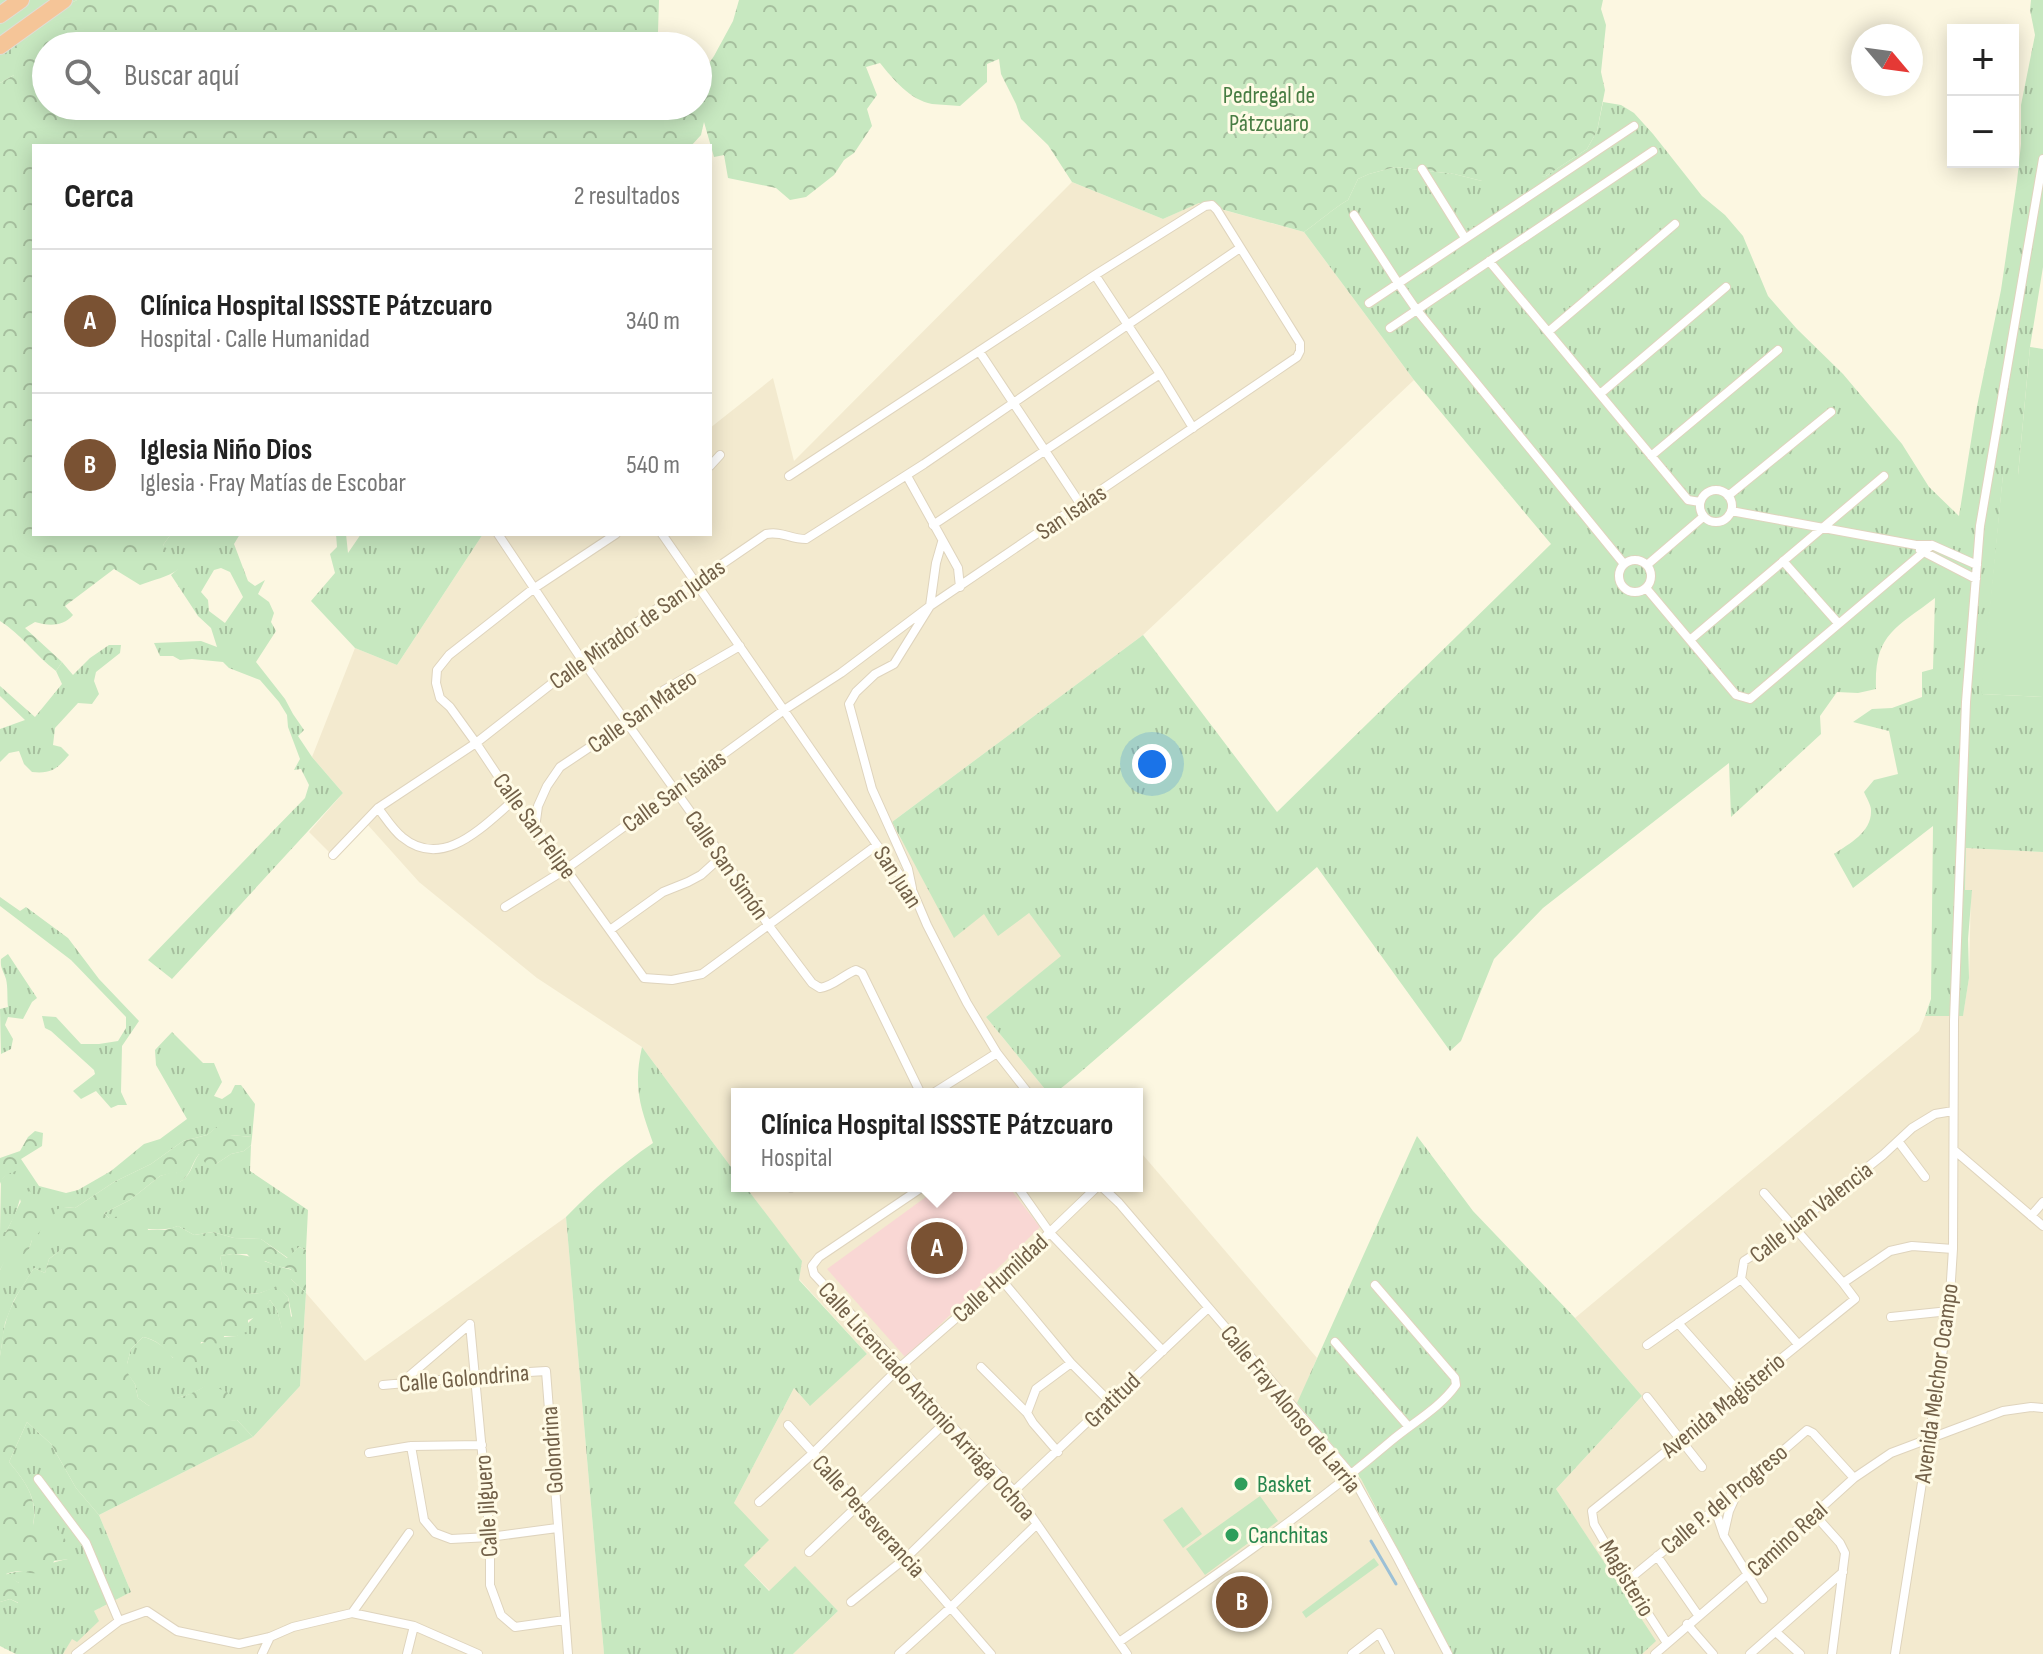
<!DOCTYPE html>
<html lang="es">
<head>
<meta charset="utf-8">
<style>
	body { margin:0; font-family:"Sofia Sans Condensed",sans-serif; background:#f6f6f6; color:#222 }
	.controls { position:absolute; right:24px; top:24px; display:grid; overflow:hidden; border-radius:0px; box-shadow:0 4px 20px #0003 }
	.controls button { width:72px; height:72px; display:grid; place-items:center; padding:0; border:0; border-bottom:2px solid #e0e0e0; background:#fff; color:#222; font:40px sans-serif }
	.compass { position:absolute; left:1851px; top:24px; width:72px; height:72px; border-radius:50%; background:#fff; box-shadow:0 4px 20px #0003; rotate:119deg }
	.you { position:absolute; left:1152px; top:764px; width:28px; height:28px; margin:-20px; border:6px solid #fff; border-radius:50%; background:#1a73e8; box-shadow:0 0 0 12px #1a73e833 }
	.badge { display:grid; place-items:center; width:52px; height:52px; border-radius:50%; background:#7a5233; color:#fff; font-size:26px; font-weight:700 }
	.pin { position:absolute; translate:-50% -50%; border:4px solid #fff; box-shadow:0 2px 8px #0006 }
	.popup { position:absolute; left:731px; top:1088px; width:412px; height:104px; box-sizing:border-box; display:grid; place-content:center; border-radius:0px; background:#fff; filter:drop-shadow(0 2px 6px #0005); font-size:26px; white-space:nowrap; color:#767676 }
	.popup b { font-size:30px; color:#222 }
	.popup::after { content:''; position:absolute; left:50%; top:100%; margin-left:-16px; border:16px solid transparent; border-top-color:#fff }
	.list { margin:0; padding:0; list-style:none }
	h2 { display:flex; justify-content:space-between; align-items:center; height:104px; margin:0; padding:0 32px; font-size:34px }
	h2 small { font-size:26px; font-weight:400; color:#767676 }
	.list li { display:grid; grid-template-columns:52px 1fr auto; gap:24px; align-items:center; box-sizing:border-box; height:144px; padding:0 32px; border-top:2px solid #e0e0e0 }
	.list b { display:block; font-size:30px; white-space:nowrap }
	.list p { margin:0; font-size:26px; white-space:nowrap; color:#767676 }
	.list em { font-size:26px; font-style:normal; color:#767676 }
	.icon { flex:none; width:44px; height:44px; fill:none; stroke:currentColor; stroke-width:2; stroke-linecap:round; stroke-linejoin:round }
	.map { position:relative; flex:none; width:2043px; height:1654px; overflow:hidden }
	.search { position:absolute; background:#fff; box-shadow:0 4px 20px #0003; left:32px; top:32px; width:680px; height:88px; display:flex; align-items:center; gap:20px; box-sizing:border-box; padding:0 28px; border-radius:44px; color:#767676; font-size:30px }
	.panel { position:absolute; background:#fff; box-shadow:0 4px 20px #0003; left:32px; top:144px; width:680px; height:392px; border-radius:0px }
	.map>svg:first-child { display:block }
</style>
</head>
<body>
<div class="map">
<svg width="2043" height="1654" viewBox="0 0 2043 1654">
	<defs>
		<pattern id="grass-tufts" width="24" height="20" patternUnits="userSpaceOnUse" patternTransform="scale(2)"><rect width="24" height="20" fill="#c7e8c0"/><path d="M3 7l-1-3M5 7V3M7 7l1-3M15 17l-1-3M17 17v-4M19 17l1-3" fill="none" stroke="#a6bf9e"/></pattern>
		<pattern id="forest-crowns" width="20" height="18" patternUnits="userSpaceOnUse" patternTransform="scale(2)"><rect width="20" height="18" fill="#c7e8c0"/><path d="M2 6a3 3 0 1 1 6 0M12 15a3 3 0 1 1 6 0" fill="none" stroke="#a6bf9e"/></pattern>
	</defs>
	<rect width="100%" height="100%" fill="#fcf7e1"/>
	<!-- residential -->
	<path fill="#f3eacf" d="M1072,182L1163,219L1198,203L1304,232L1414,380L1143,635L892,822L955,937L984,913H1029L1062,956L986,1017L1049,1094H737V1175L642,1047L537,978L419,882L367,824L334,857L309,832L343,793L312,757L355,648L397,665L483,534H710V428L773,378L794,461Z
		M1966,848L2043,852V1654H1642L1655,1641L1556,1489L1642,1396L1575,1318L1919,1031L1925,1016L1963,1015L1969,978L1971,890H1965Z
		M1137,1148L1317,1358L1298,1403L1361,1479L1452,1654H793L838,1611L795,1567L770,1591L744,1565L734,1503L794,1388L809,1405L867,1354L799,1279L801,1261L745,1186H1137Z
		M566,1217L604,1654H63L72,1638L94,1611L131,1592L99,1515L253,1437L300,1386L306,1293L365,1361Z"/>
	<!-- medical -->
	<path fill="#f9d7d4" d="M941,1186H1008L1040,1227L906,1358L827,1269Z"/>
	<!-- grass -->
	<path fill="url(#grass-tufts)" fill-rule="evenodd" d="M0,0H77L29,24L14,75L0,83Z
		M2031,0H2043V267L2030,347L2018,475H2003L1982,694L2043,697V852L1966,848L1965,890H1972L1968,939L1969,978L1963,1016H1925L1931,999L1933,826L1853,888L1834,854C1850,843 1872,832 1871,810C1871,805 1866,797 1864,792L1874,780L1898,774L1889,731L1853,722L1872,709L1892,708L1922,697V672L1933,669L1935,598C1895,629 1874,634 1876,689L1858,693L1837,692L1820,716L1821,734L1731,817L1729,763L1543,908L1494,959L1461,1041L1450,1051L1317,867L1076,1076L1054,1094H1049L986,1017L1061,956L1029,913L998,936L984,914L954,938L892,822L1143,635L1277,812L1551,544L1414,380L1304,232C1319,222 1332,209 1348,200L1358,179L1369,174L1395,167L1454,174L1482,181L1546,176L1587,149L1597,131L1603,102L1621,105L1634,113L1653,134L1702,196L1725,215L1743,236L1768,296L1797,329L1843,374L1902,444L1929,487L1959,516L1975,416L2001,290L2017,181L2021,144V105L2035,35L2030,10Z
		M171,534H240L234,544L248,581L255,586L265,580L258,594L269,602L274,613L271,622L276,631L256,662L285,699L293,714L304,730L298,736L312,757L343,793L172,979L148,960L305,798L309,785L301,769L294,770L300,759L288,727L287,715L279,702L260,680L229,668L223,662L192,659L180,660L173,656H160L154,643L201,641L217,647L211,628L198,616L171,575L178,569L163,545ZM221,568L230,572L243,597L225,623L209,611L208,600L201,592L214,570Z
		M336,534H346L348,553L361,534H483L397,665L355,648L311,601L335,573L330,554L337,547Z
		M109,645H121L120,653L96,672L94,681L99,694L92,704L78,703L55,728L53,745L61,747L69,755C57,769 51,774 32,772L24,764L19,751L9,753L0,762V729L25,720L0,696V686L35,717L62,684L56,671L62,662L73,675L90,658Z
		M0,897L20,911L26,907L68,938L99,979L139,1021L122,1046L121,1092L127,1105H118L111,1108L96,1091L81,1099L73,1091L95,1074L94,1070L51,1031L45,1028L42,1016L56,1017L81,1044H99L118,1041L126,1028V1017L71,960L0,906Z
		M8,954L37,998L32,1002L23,1019L8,1017L5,1025L13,1039L11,1049L1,1054L0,1009L8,1007C7,998 8,987 6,979C3,970 0,968 1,959Z
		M172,1032L203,1063H214L222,1082L214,1096L222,1099L231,1093L235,1085H241L255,1104L252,1137L230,1135L225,1121L207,1135L183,1141L151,1164L114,1182L75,1208L64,1207L62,1249L49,1259L45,1273L34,1268L14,1300L5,1323L0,1356V1270L6,1257L29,1249L32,1240L20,1199L15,1215L6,1232H0L1,1180L21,1159L39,1186L66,1193L78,1190L111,1171L144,1144L160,1139L187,1119L156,1065L155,1050Z
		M642,1047L737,1175V1186H745L802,1261L799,1280L867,1354L810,1406L794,1388L734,1503L769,1540L744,1565L769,1591L795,1566L838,1611L793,1654H604L566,1217C593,1189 621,1165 653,1143C640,1106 633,1087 642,1047Z
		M1417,1136L1473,1211L1575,1318L1642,1396L1556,1489L1656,1641L1642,1654H1452L1361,1479L1297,1403Z
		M251,1145L250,1171L308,1210L306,1250L299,1247L288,1258L261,1239L234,1238L213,1232L194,1235L178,1226C153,1235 132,1225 109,1218L104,1213L130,1200L160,1176L176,1171L180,1182C192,1174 191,1166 199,1154L216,1164L231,1154L244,1151Z
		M233,1254C254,1255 271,1265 292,1270L291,1279L306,1293L300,1386L253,1437L237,1420L223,1422L208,1385L191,1394L149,1406L138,1398L135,1384L127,1373V1364L131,1349L143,1337C156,1340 165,1347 173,1358C196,1345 210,1337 237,1336C247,1321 260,1314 270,1300L277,1310L282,1328L292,1316L288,1297L277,1287L260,1293L247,1294L223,1271L220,1256Z
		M27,1422L51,1444L76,1488L99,1515L131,1592L94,1611L99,1621L77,1642L72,1639L63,1654H16L0,1646V1602L10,1599L18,1603L19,1583L5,1575C14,1571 21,1572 30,1570C44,1567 54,1561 68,1559L33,1525C39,1500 25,1481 9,1462Z"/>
	<!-- forest -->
	<path fill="url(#forest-crowns)" d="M77,0H659L658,32L645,46H46V106H698V79L714,56L733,21L739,0H1603L1601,9L1606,25L1601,72L1605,90L1597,131L1587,149L1546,176L1511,183L1482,181L1454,174L1395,167L1369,174L1358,179L1348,200C1332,209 1319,222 1304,232L1199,203L1163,219L1072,182L1048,145L1021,119L1016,104L1001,74L999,59L987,64V82L960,106C951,105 941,105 932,104C910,100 893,79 880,63L866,67L877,95L867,109L872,126L854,153L844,160L834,175L806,197L790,200L776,188L728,178L724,155L714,157L704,122L701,135L691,146H34V534H171L163,545L170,552L179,569C168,577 153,580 140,585L114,569L65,606L73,615C63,627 48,626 35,622L25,628L62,662L56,671C36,656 21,634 0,621V83L14,75L11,41L29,24Z
		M225,1120L232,1127L230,1135L252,1137L251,1145L244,1151L231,1154L216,1164H206L199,1154C190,1166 192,1174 179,1183L176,1172L160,1176L130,1200L104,1213L109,1218L131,1214L146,1220L148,1230H165L178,1226L194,1235L213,1232L234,1238L261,1239L287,1258L299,1247L306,1250V1293L291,1279V1269L277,1266L265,1261L257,1265L247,1254H233L220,1256L223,1271L238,1278L241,1287L247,1294L260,1293L277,1286L288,1297L293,1330L282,1329L277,1310L270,1300L259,1316L248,1320V1331L237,1336H224L223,1344L201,1342L195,1371C188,1368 182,1365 176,1360C163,1350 162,1341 143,1337L131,1349L127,1364V1372L135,1384L138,1398L149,1406L160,1397C181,1400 190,1395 208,1384L227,1392L233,1402L223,1421L237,1420L253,1437L99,1515L76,1488L51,1444L27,1422L9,1462C26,1482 38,1499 33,1525L56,1527L67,1542L69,1559L54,1561L50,1572C44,1572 36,1574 30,1573C20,1571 16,1570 6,1574L19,1583V1603L10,1599L0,1602V1356C2,1346 2,1335 5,1325C10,1304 23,1285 34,1268L45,1273L49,1259L62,1249V1232L55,1210L64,1207L75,1208L114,1182L151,1164L183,1141L207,1135Z
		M35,1131L43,1133L42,1146L21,1159L20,1170C11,1172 3,1175 0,1184V1158L20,1151L28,1137Z
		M29,1191L45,1202L47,1211L44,1227L32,1240L29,1249L21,1257H7L0,1270V1232H6C14,1218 18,1202 29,1191Z"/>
	<!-- green -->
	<path fill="#c7e8c0" d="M2030,347L2043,349V697L1981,694L2003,474L2018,475Z
		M1260,1496L1278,1521L1205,1575L1186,1549Z
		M1182,1507L1202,1534L1183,1548L1163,1520Z
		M1374,1558L1379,1565L1306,1618L1302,1612Z"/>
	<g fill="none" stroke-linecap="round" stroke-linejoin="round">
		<!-- stream -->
		<path stroke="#9cc0d6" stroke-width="3" d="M1371,1541L1396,1584"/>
		<!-- street casing -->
		<g stroke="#dfd4bd" stroke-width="10">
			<path id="street" d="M1422,169L1465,238
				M1354,215L1398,283L1416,309L1624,564
				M1489,261L1688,500L1700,502
				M1095,275L1160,374
				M1369,303L1634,126
				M1390,328L1653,151
				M1548,332L1675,224
				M979,351L1081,505
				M1600,394L1726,287
				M1651,456L1778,350
				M710,466L720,455
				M907,476L958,568L960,587
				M1700 506a16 16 0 1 1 32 0a16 16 0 1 1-32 0Z
				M1728,496L1831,412
				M1731,511L1916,545H1932L1977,565
				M933,525L1160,374L1193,428
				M498,534L582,660L722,856L769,926L812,983L820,988C834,986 843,975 856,970L862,973L921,1094
				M616,534L533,589L449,655L437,670L436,683L440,698L450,707L476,743L514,800L566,869L644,978L672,980L702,974L877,845
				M662,534L877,845L913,892L927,925L967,1003L997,1053L1029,1094
				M1920,550L1976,579
				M1619 576a16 16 0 1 1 32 0a16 16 0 1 1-32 0Z
				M1783,561L1838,623
				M1647,565L1703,517
				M1646,588L1736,695L1750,699L1932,545
				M1690,640L1884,476
				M378,808C385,817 393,830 402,837C443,871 483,826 514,800
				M535,828L538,806L547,786L560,767L590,747L629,725L664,690L740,646
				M333,855L378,808L476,743L582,660L766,534C783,531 789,539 806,539L924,464L1240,248
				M912,888L908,869L872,789L849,704L856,692L875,674L894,664L930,606L936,563L942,542
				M505,907L566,869L784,710L841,673L930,606L1297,357L1300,351V343L1217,210L1212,205L1205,206L1095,275L789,476
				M610,930L663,892L688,882L701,875L722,856
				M932,1094L997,1053
				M1898,1141L1925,1177
				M1954,1150L2043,1226
				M924,1186L819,1257L812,1266L814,1274L900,1367L947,1421L1014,1491L1127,1654
				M1017,1186L1050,1233L1163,1351
				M1101,1186L1119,1203L1351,1474L1397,1557L1448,1654
				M791,1188L793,1186
				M2031,1216L2043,1202
				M1001,1279L1071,1363L1110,1402
				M1741,1279L1798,1344
				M1843,1283L1890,1251L1912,1246L1953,1249
				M1891,1317L1949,1311
				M1678,1323L1740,1393
				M470,1324L490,1537V1585L501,1615L515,1627L565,1620
				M1335,1342L1408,1426
				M1647,1345L1741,1279L1744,1261L1794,1229L1815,1209L1883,1155L1912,1128L1935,1114L1953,1111
				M981,1367L1027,1413
				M401,1383L470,1324
				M383,1385L529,1372L546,1371L568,1654
				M1647,1397L1702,1467
				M788,1425L907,1557L991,1654
				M411,1446L424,1520L435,1533L451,1539L490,1537L557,1528
				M1058,1452L1033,1423L1027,1413L1036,1389L1071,1363
				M369,1453L411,1446L482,1445
				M38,1479L86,1543L119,1621
				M1014,1491L1208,1308
				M759,1502L812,1454L900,1367L1001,1279L1098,1186
				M1715,1509L1724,1536L1763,1599
				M1814,1514L1840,1543L1845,1553L1832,1654
				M1724,1533L1729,1511L1739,1489
				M809,1552L947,1421
				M1657,1556L1698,1615
				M1627,1581L1715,1509L1807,1430L1813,1433L1854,1478
				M851,1602L907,1557L995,1471
				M352,1613L409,1533
				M1687,1624L1713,1654
				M1776,1632L1800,1654
				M1119,1642C1212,1578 1305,1514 1391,1441C1412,1423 1440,1408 1456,1385L1455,1378L1375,1285
				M1667,1643L1627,1581L1594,1524L1592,1511L1855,1299L1843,1283L1764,1193
				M76,1654L119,1621L147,1611L177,1631L239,1644L270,1637L293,1627L352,1613L414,1626L478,1654
				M262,1654L270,1637
				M407,1654L414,1626
				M899,1654L950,1608L1037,1524
				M1352,1654L1379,1633L1390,1654
				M1655,1654L1748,1574L1854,1478L1891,1453L2003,1411L2031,1407L2043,1408
				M1750,1654L1843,1572
				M1895,1654L1949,1311L1953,1249L1954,1021L1966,702L1980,526L2043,159"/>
		</g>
		<!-- highway casing -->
		<g stroke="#e0dcd7" stroke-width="18">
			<path id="highway" d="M0,15L21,0
				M0,46L64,0"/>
		</g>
		<!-- street -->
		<use href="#street" stroke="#fff" stroke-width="8"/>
		<!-- highway -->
		<use href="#highway" stroke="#f5c598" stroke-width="16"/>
	</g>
	<!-- markers -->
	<g fill="#2e9e5b" stroke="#fffbe6" stroke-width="3">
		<circle cx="1241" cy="1484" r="8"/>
		<circle cx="1232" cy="1535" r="8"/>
	</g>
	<g text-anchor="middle" stroke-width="6" stroke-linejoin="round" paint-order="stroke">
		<!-- park labels -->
		<g font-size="24" fill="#487d43" stroke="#fffbe6">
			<text x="1269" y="103">Pedregal de<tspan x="1269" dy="28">Pátzcuaro</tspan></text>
		</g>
		<!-- street labels -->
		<g font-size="24" fill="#726048" stroke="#fffbe6">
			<text transform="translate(1071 512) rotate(-34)" y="8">San Isaías</text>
			<text transform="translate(637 624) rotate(-35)" y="8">Calle Mirador de San Judas</text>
			<text transform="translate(642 711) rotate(-35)" y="8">Calle San Mateo</text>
			<text transform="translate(674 791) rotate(-36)" y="8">Calle San Isaias</text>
			<text transform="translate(535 826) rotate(54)" y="8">Calle San Felipe</text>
			<text transform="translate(727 865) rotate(55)" y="8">Calle San Simón</text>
			<text transform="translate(898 877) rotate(57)" y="8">San Juan</text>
			<text transform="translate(1811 1212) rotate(-38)" y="8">Calle Juan Valencia</text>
			<text transform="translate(1000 1278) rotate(-42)" y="8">Calle Humildad</text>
			<text transform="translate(464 1378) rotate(-5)" y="8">Calle Golondrina</text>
			<text transform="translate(1936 1383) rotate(-82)" y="8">Avenida Melchor Ocampo</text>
			<text transform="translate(1112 1400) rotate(-44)" y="8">Gratitud</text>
			<text transform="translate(927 1401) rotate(48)" y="8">Calle Licenciado Antonio Arriaga Ochoa</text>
			<text transform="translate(1723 1405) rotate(-39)" y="8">Avenida Magisterio</text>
			<text transform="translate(1291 1409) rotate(51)" y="8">Calle Fray Alonso de Larria</text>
			<text transform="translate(552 1450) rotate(-94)" y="8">Golondrina</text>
			<text transform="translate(1724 1499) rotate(-40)" y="8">Calle P. del Progreso</text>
			<text transform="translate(486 1506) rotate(-94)" y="8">Calle Jilguero</text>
			<text transform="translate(869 1516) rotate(48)" y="8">Calle Perseverancia</text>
			<text transform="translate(1787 1539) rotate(-42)" y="8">Camino Real</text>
			<text transform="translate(1627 1578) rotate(59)" y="8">Magisterio</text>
		</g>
		<!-- leisure labels -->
		<g font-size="24" fill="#27864d" stroke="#fffbe6" text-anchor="start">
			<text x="1257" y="1492">Basket</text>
			<text x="1248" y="1543">Canchitas</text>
		</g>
	</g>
</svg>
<div class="controls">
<button>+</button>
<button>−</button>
</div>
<svg class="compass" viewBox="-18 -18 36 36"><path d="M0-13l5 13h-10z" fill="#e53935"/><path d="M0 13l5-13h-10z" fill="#767676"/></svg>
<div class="you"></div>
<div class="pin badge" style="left:937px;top:1248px">A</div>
<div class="popup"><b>Clínica Hospital ISSSTE Pátzcuaro</b>Hospital</div>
<div class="pin badge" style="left:1242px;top:1602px">B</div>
<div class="search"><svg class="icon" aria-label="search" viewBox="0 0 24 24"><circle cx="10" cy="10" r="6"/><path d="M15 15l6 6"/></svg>Buscar aquí</div>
<section class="panel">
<h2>Cerca<small>2 resultados</small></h2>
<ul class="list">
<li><span class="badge">A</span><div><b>Clínica Hospital ISSSTE Pátzcuaro</b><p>Hospital · Calle Humanidad</p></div><em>340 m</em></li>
<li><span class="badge">B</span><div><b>Iglesia Niño Dios</b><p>Iglesia · Fray Matías de Escobar</p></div><em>540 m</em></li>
</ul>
</section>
</div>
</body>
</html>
